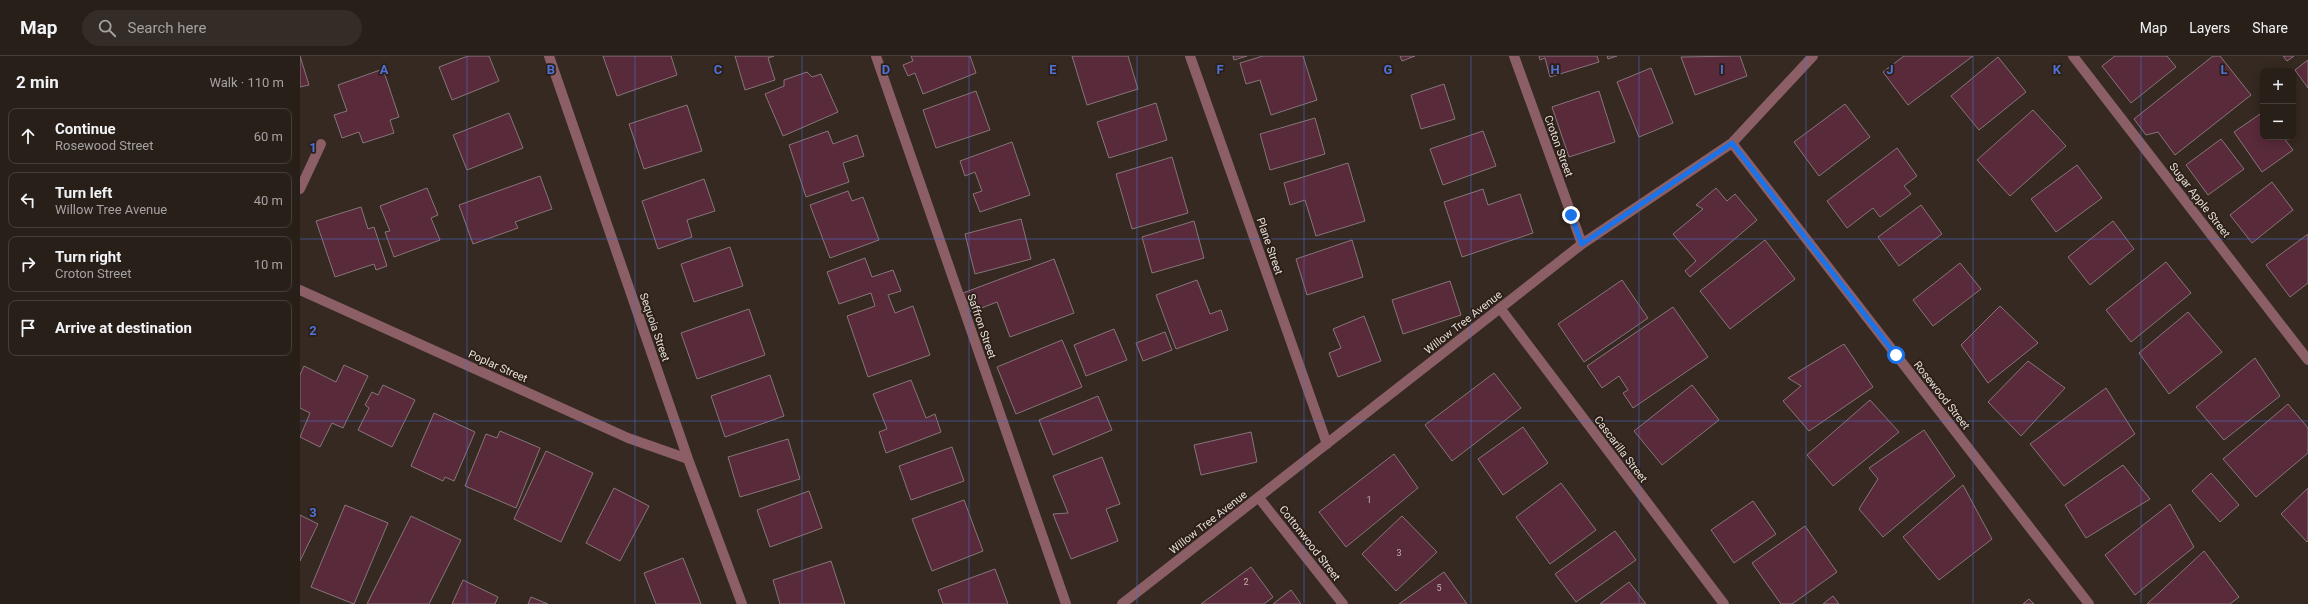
<!DOCTYPE html>
<html lang="en">
<head>
<meta charset="utf-8">
<style>
	body { margin:0; font-family:Roboto,sans-serif; background:#342c26; color:#f1f3f6 }
	.controls { position:absolute; right:12px; top:12px; display:grid; overflow:hidden; border-radius:8px; box-shadow:0 2px 10px #0003 }
	.controls button { width:36px; height:36px; display:grid; place-items:center; padding:0; border:0; border-bottom:1px solid #443d38; background:#281f19; color:#f1f3f6; font:20px sans-serif }
	.stop { position:absolute; width:12px; height:12px; margin:-9px; border:3px solid #1a73e8; border-radius:50%; background:#fff }
	.stop.end { background:#1a73e8; border-color:#fff; box-shadow:0 1px 4px #0008 }
	.list { margin:0; padding:0; list-style:none }
	h2 { display:flex; justify-content:space-between; align-items:center; height:52px; margin:0; padding:0 16px; font-size:17px }
	h2 small { font-size:13px; font-weight:400; color:#a5a2a2 }
	.list li { display:grid; grid-template-columns:26px 1fr auto; gap:12px; align-items:center; box-sizing:border-box; height:56px; margin:0 8px 8px; padding:0 8px; border:1px solid #443d38; border-radius:8px }
	.list b { display:block; font-size:15px; white-space:nowrap }
	.list p { margin:0; font-size:13px; white-space:nowrap; color:#a5a2a2 }
	.list em { font-size:13px; font-style:normal; color:#a5a2a2 }
	.icon { flex:none; width:22px; height:22px; fill:none; stroke:currentColor; stroke-width:2; stroke-linecap:round; stroke-linejoin:round }
	.map { position:relative; flex:none; width:2008px; height:548px; overflow:hidden }
	header { display:flex; align-items:center; gap:24px; box-sizing:border-box; height:56px; padding:0 20px; background:#281f19; border-bottom:1px solid #443d38 }
	header strong { font-size:19px }
	nav { display:flex; gap:22px; margin-inline-start:auto; font-size:14px }
	.search { width:280px; height:36px; background:#342c26; display:flex; align-items:center; gap:10px; box-sizing:border-box; padding:0 14px; border-radius:22px; color:#a5a2a2; font-size:15px }
	main { display:flex }
	aside { flex:1; background:#281f19 }
	.map>svg:first-child { display:block }
</style>
</head>
<body>
<header>
<strong>Map</strong>
<div class="search"><svg class="icon" aria-label="search" viewBox="0 0 24 24"><circle cx="10" cy="10" r="6"/><path d="M15 15l6 6"/></svg>Search here</div>
<nav><a>Map</a><a>Layers</a><a>Share</a></nav>
</header>
<main>
<aside>
<h2>2 min<small>Walk · 110 m</small></h2>
<ul class="list">
<li><svg class="icon" aria-label="ahead" viewBox="0 0 24 24"><path d="M12 20V5M6 11l6-6 6 6"/></svg><div><b>Continue</b><p>Rosewood Street</p></div><em>60 m</em></li>
<li><svg class="icon" aria-label="left" viewBox="0 0 24 24"><path d="M17 20v-9H6M10 6l-5 5 5 5"/></svg><div><b>Turn left</b><p>Willow Tree Avenue</p></div><em>40 m</em></li>
<li><svg class="icon" aria-label="right" viewBox="0 0 24 24"><path d="M7 20v-9h11M14 6l5 5-5 5"/></svg><div><b>Turn right</b><p>Croton Street</p></div><em>10 m</em></li>
<li><svg class="icon" aria-label="arrive" viewBox="0 0 24 24"><path d="M6 21V4h12l-3 4 3 4H6"/></svg><div><b>Arrive at destination</b></div></li>
</ul>
</aside>
<div class="map">
<svg width="2008" height="548" viewBox="0 0 2008 548">
	<rect width="100%" height="100%" fill="#352921"/>
	<!-- building -->
	<path fill="#592a3a" stroke="#86757a" d="M0,0L9,29L0,31Z
		M168,0H189L199,25L152,44L139,11Z
		M303,0H371L377,19L317,40Z
		M435,0H474L468,2L475,24L445,34Z
		M611,0H670L676,17L623,38L615,17L608,20L603,9L613,5Z
		M772,0H828L838,33L787,49Z
		M933,0H947L934,4Z
		M963,0H1003L1017,44L971,59L960,24L946,28L940,7Z
		M1100,0H1115L1102,5Z
		M1239,0H1297L1299,6L1250,21L1245,2L1240,4Z
		M1307,0H1317L1308,3Z
		M1440,0L1447,20L1395,39L1381,1Z
		M1604,0H1673L1608,49L1583,16Z
		M1815,0H1867L1876,11L1831,47L1802,10Z
		M1913,0H1920L1951,39L1875,99L1858,76L1846,79L1834,63Z
		M1983,0H1994L1987,5Z
		M1698,1L1726,36L1679,74L1651,40Z
		M2008,4V32L1995,14Z
		M1351,12L1373,67L1339,81L1317,26Z
		M83,13L99,61L90,64L94,77L63,87L59,76L42,82L34,59L47,55L38,29Z
		M507,16L512,21L521,18L538,56L483,80L465,38L484,30V24Z
		M1144,28L1155,63L1121,73L1111,39Z
		M676,35L690,74L636,92L623,54Z
		M1299,35L1315,86L1269,101L1252,51Z
		M856,47L867,84L809,102L797,66Z
		M1545,48L1570,81L1519,120L1494,86Z
		M387,49L402,95L344,113L329,68Z
		M1733,54L1766,90L1710,140L1677,104Z
		M1963,56V81H1983L1993,94L1962,116L1934,76Z
		M209,57L223,92L167,114L153,79Z
		M1015,62L1025,98L970,114L960,78Z
		M528,75L533,88L557,79L564,100L543,107L549,126L506,141L489,89Z
		M1183,75L1196,110L1143,129L1130,93Z
		M1921,83L1944,113L1908,139L1886,109Z
		M712,86L730,139L680,156L673,138L682,135L675,116L665,120L660,105Z
		M1597,92L1617,120L1604,130L1611,138L1580,161L1573,152L1547,172L1527,145Z
		M872,101L888,157L832,173L816,118Z
		M1048,107L1065,165L1016,180L1005,144L990,149L984,127Z
		M1777,109L1802,142L1756,176L1731,143Z
		M240,120L252,153L215,166L218,172L173,188L159,149Z
		M404,123L415,155L387,164L392,181L358,193L342,145Z
		M1972,126L1993,154L1952,187L1930,159Z
		M127,132L138,159L131,162L140,184L94,201L85,176L90,175L80,150Z
		M1416,132L1427,145L1435,138L1457,164L1390,221L1385,215L1396,205L1373,178L1403,153L1396,149Z
		M1183,133L1188,149L1220,138L1233,177L1162,201L1144,146Z
		M548,135L552,145L563,141L579,184L530,202L510,149Z
		M1621,149L1642,178L1599,210L1578,181Z
		M61,151L68,173L74,171L87,210L76,214L74,208L35,221L16,165Z
		M721,163L731,203L675,218L665,178Z
		M894,165L904,202L852,217L842,181Z
		M1813,165L1834,193L1790,229L1768,201Z
		M2008,178V227L1990,241L1966,209Z
		M1052,184L1063,221L1007,239L996,203Z
		M1465,184L1495,223L1430,273L1400,235Z
		M430,191L443,230L394,246L381,208Z
		M565,202L572,221L593,214L601,235L588,239L595,257L613,250L630,299L568,321L547,260L575,250L571,237L539,248L527,216Z
		M754,203L774,257L710,281L697,246L671,256L663,237Z
		M1866,206L1891,237L1831,286L1806,254Z
		M1660,207L1681,233L1633,270L1613,244Z
		M897,224L910,258L921,254L928,274L876,293L856,239Z
		M1322,224L1348,262L1284,306L1258,268Z
		M1150,225L1161,259L1103,278L1092,244Z
		M1700,250L1738,287L1688,327L1661,289Z
		M1373,251L1408,301L1333,352L1323,337L1328,334L1319,320L1302,332L1287,310Z
		M449,253L465,299L397,323L381,277Z
		M1888,256L1922,296L1869,338L1839,297Z
		M1064,260L1081,305L1038,321L1029,297L1041,292L1033,273Z
		M814,273L827,304L786,320L774,289Z
		M865,276L872,294L843,305L836,287Z
		M762,284L782,331L716,358L697,311Z
		M1544,288L1573,331L1509,375L1483,345L1501,330L1488,322Z
		M1955,302L1980,340L1924,384L1896,351Z
		M1728,305L1765,332L1721,380L1688,346Z
		M44,309L68,320L43,372L32,367L20,391L0,381L10,357L0,352V319L4,310L36,326Z
		M1194,317L1221,352L1152,405L1125,369Z
		M470,319L484,360L425,381L411,340Z
		M611,324L626,362L635,358L641,376L586,397L579,376L587,373L573,338Z
		M83,329L115,344L92,391L58,374L69,352L65,349L72,336L78,339Z
		M1392,329L1419,364L1362,409L1334,375Z
		M1806,332L1835,378L1764,430L1730,388Z
		M798,340L812,374L753,399L739,364Z
		M1570,344L1599,376L1533,430L1507,399Z
		M1988,348L2008,372V397L1956,441L1923,403Z
		M134,357L175,376L154,425L145,421L143,425L111,410Z
		M1223,371L1248,407L1203,439L1178,403Z
		M1624,374L1655,420L1583,481L1559,453L1578,423L1569,412Z
		M200,375L240,392L216,452L165,430L186,378L197,382Z
		M951,376L957,406L901,419L894,389Z
		M488,383L500,423L440,441L428,401Z
		M652,391L664,425L611,444L599,410Z
		M246,395L293,417L261,486L214,463Z
		M1094,398L1118,432L1046,491L1019,456Z
		M802,401L820,448L806,453L818,485L771,503L753,458L768,457L753,420Z
		M1823,409L1850,443L1786,482L1765,449Z
		M1911,417L1939,449L1920,466L1892,435Z
		M1261,427L1296,474L1250,508L1216,461Z
		M1663,429L1692,483L1639,524L1603,481Z
		M314,432L349,450L320,505L286,487Z
		M2008,432V485L2007,486L1981,458Z
		M509,435L522,472L470,491L457,454Z
		M664,444L683,495L632,515L612,463Z
		M1453,445L1476,478L1434,507L1411,474Z
		M1870,448L1894,491L1835,539L1805,499Z
		M45,449L88,467L54,548L11,531Z
		M0,459L18,468L0,505Z
		M111,460L161,484L129,548H67Z
		M1102,460L1137,496L1096,535L1062,498Z
		M1505,470L1537,516L1492,548H1481L1452,507Z
		M1315,475L1336,504L1276,546L1255,518Z
		M1904,495L1939,541L1930,548H1847Z
		M383,502L401,548H356L344,517Z
		M531,505L545,548H480L473,524Z
		M951,511L973,541L964,548H901Z
		M695,513L708,548H643L638,534Z
		M1144,516L1167,548H1099Z
		M163,524L198,541L195,548H152Z
		M1329,526L1346,548H1300Z
		M991,534L1001,548H973Z
		M1533,540L1539,548H1523Z
		M231,541L248,548H228Z
		M1729,543L1734,548H1723Z"/>
	<g fill="none" stroke-linecap="round" stroke-linejoin="round">
		<!-- minor -->
		<path stroke="#8c5f67" stroke-width="10" d="M249,0L388,403L442,548
			M576,0L766,548
			M890,0L1027,388
			M1214,0L1282,188
			M1773,0L2008,304
			M1432,87L1789,548
			M0,133L21,88
			M0,234L328,382L388,403
			M1200,252L1424,548
			M959,442L1043,548
			M822,548L1282,188L1432,87L1513,0"/>
	</g>
	<g fill="none" stroke-linecap="round" stroke-linejoin="round">
		<!-- route -->
		<path stroke="#1a73e8" stroke-width="5" d="M1271,159L1282,188L1432,87L1596,299"/>
	</g>
	<!-- grid -->
	<path fill="none" stroke="#4f72d8" stroke-width="1" stroke-opacity="0.55" d="M167,0V548M335,0V548M502,0V548M669,0V548M837,0V548M1004,0V548M1171,0V548M1339,0V548M1506,0V548M1673,0V548M1841,0V548M0,183H2008M0,365H2008"/>
	<g text-anchor="middle" stroke-width="3.5" stroke-linejoin="round" paint-order="stroke">
		<!-- number labels -->
		<g font-size="9" fill="#c3b1b0">
			<text x="1069" y="447">1</text>
			<text x="1099" y="500">3</text>
			<text x="946" y="529">2</text>
			<text x="1139" y="535">5</text>
		</g>
		<!-- street labels -->
		<g font-size="11" fill="#e6ded8" stroke="#2b1f18">
			<text transform="translate(1259 90) rotate(70)" y="4">Croton Street</text>
			<text transform="translate(1900 144) rotate(52)" y="4">Sugar Apple Street</text>
			<text transform="translate(970 190) rotate(71)" y="4">Plane Street</text>
			<text transform="translate(1163 266) rotate(-38)" y="4">Willow Tree Avenue</text>
			<text transform="translate(682 270) rotate(71)" y="4">Saffron Street</text>
			<text transform="translate(355 271) rotate(71)" y="4">Sequoia Street</text>
			<text transform="translate(198 310) rotate(24)" y="4">Poplar Street</text>
			<text transform="translate(1642 339) rotate(52)" y="4">Rosewood Street</text>
			<text transform="translate(1321 393) rotate(53)" y="4">Cascarilla Street</text>
			<text transform="translate(908 466) rotate(-38)" y="4">Willow Tree Avenue</text>
			<text transform="translate(1010 487) rotate(52)" y="4">Cottonwood Street</text>
		</g>
	</g>
	<g font-size="13" text-anchor="middle" font-weight="bold" fill="#4f72d8" stroke="#2b1f18" stroke-width="3.5" stroke-linejoin="round" paint-order="stroke">
		<text x="84" y="18">A</text>
		<text x="251" y="18">B</text>
		<text x="418" y="18">C</text>
		<text x="586" y="18">D</text>
		<text x="753" y="18">E</text>
		<text x="920" y="18">F</text>
		<text x="1088" y="18">G</text>
		<text x="1255" y="18">H</text>
		<text x="1422" y="18">I</text>
		<text x="1590" y="18">J</text>
		<text x="1757" y="18">K</text>
		<text x="1924" y="18">L</text>
		<text x="13" y="96">1</text>
		<text x="13" y="279">2</text>
		<text x="13" y="461">3</text>
	</g>
</svg>
<div class="controls">
<button>+</button>
<button>−</button>
</div>
<div class="stop" style="left:1596px;top:299px"></div>
<div class="stop end" style="left:1271px;top:159px"></div>
</div>
</main>
</body>
</html>
